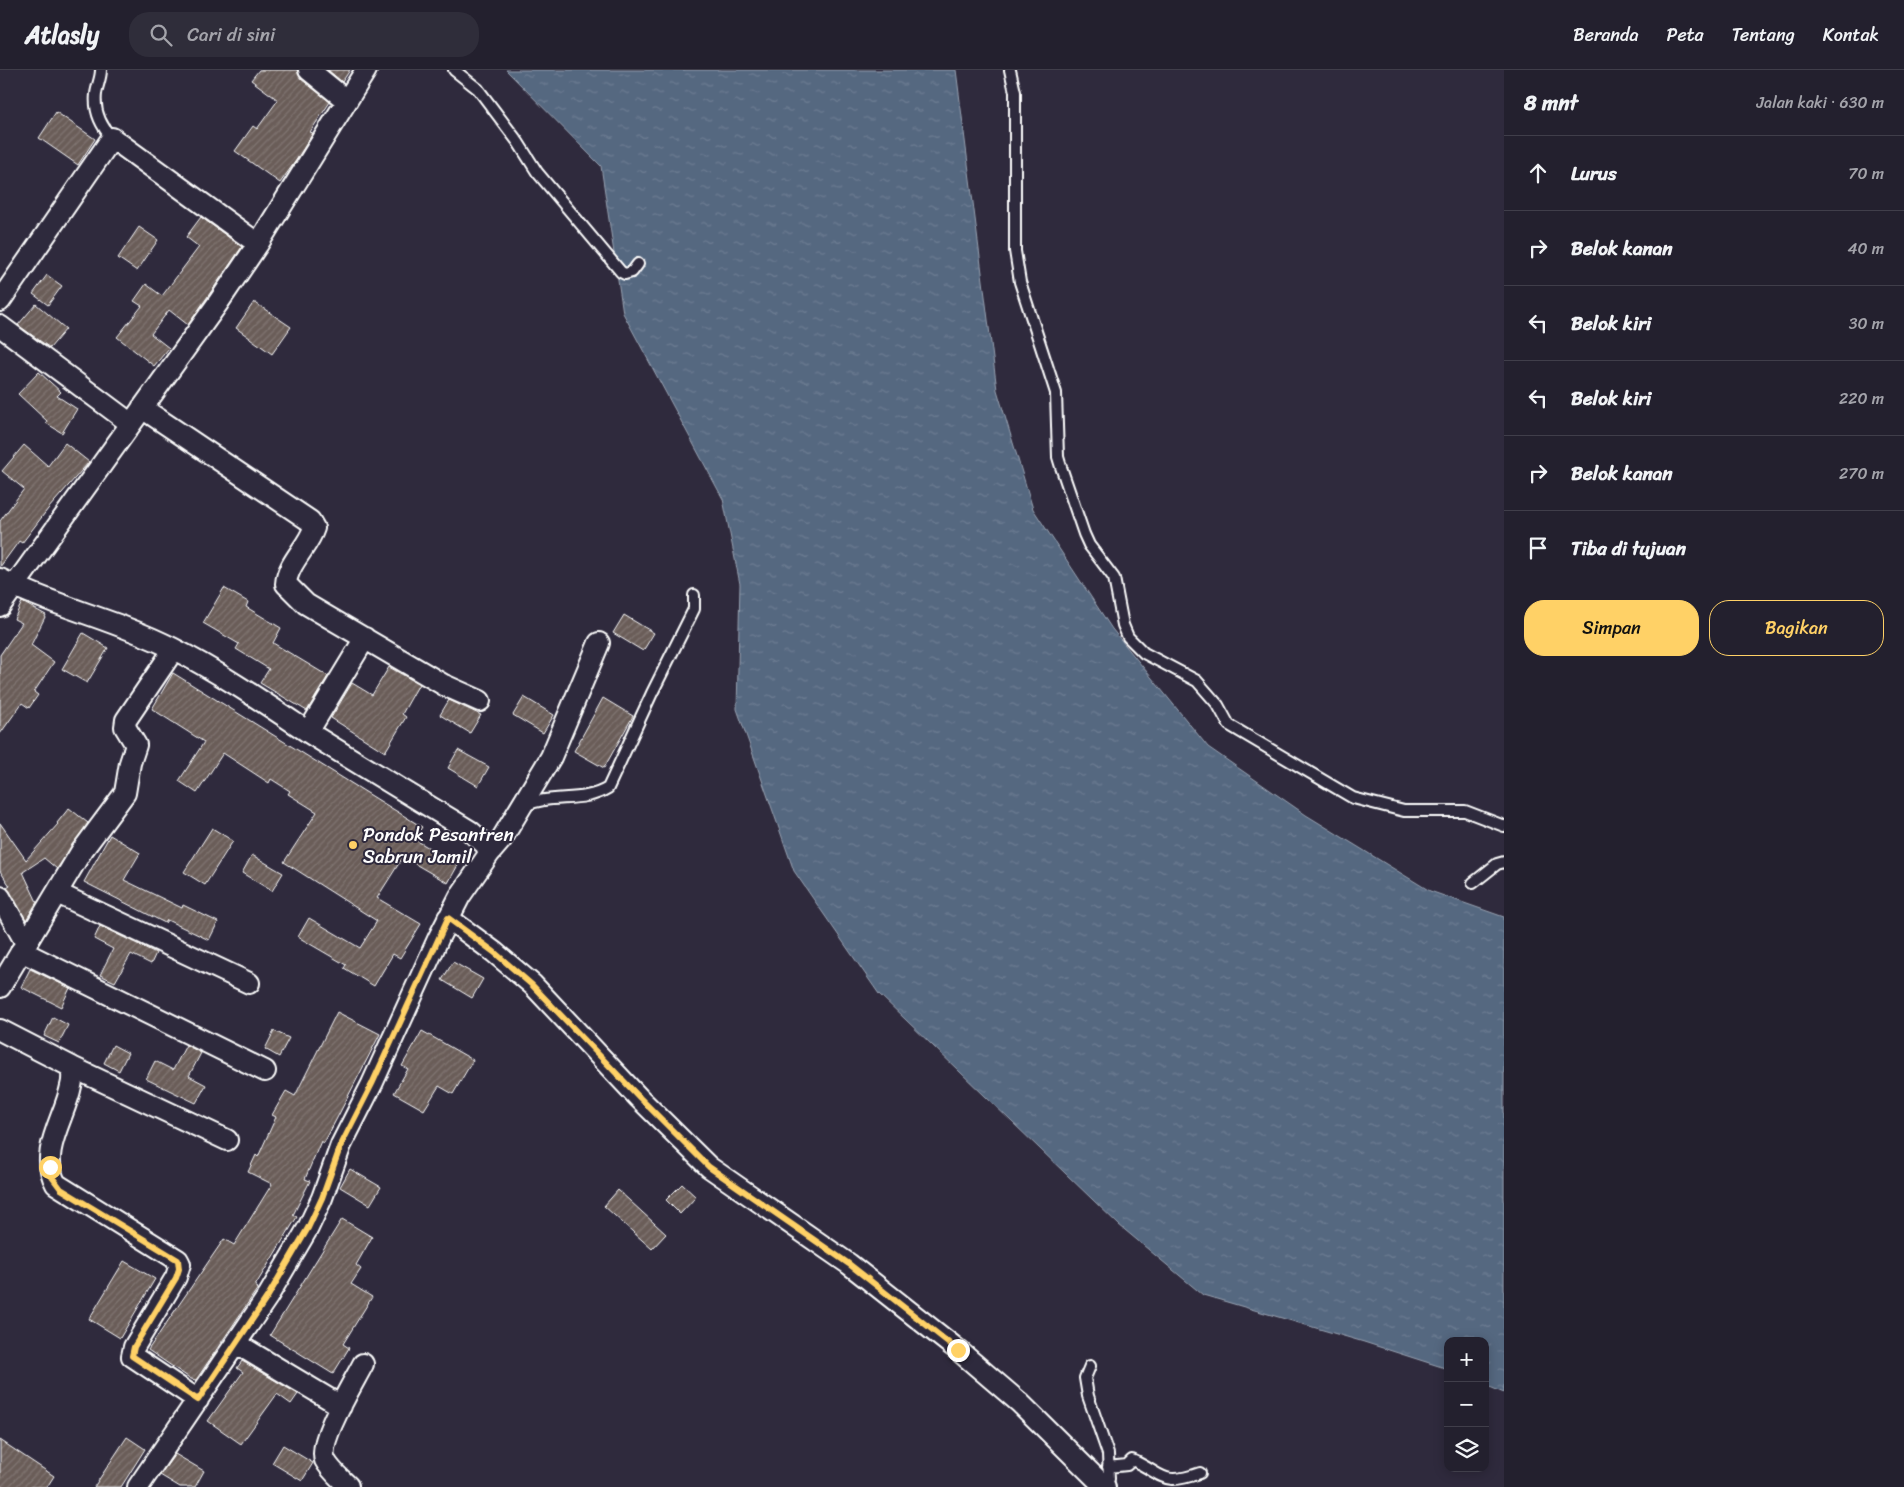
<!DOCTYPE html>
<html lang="id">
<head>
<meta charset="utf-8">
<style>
	body { margin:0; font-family:Sriracha,sans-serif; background:#2f2d3a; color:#f1f3f6 }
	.controls { position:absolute; right:15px; bottom:15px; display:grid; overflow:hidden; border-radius:10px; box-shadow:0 2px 12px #0003 }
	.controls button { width:45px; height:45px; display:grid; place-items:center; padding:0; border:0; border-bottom:1px solid #403e4a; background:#23202e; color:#f1f3f6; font:25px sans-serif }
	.stop { position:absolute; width:15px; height:15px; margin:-11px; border:4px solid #ffd166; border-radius:50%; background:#fff }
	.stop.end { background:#ffd166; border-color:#fff; box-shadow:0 1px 5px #0008 }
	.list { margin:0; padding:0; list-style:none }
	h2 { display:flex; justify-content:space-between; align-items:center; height:65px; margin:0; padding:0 20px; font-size:21px }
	h2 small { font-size:16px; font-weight:400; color:#a3a3aa }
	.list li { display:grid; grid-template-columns:32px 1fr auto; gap:15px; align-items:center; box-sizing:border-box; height:75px; padding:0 20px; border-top:1px solid #403e4a }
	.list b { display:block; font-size:19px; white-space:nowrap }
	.list em { font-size:16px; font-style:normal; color:#a3a3aa }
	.actions { display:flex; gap:10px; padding:15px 20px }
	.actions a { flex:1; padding:11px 0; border:1px solid #ffd166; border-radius:20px; text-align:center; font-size:18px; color:#ffd166 }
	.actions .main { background:#ffd166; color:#111 }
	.icon { flex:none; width:28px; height:28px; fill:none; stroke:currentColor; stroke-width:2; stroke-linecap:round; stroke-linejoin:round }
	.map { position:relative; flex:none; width:1504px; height:1417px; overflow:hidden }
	header { display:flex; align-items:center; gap:30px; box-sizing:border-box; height:70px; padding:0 25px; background:#23202e; border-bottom:1px solid #403e4a }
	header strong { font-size:24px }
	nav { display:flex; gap:28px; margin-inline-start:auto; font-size:18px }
	.search { width:350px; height:45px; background:#2f2d3a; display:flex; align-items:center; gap:12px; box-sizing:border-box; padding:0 18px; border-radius:20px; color:#a3a3aa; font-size:19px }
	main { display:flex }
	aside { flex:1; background:#23202e }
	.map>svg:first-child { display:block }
</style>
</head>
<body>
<header>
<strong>Atlasly</strong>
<div class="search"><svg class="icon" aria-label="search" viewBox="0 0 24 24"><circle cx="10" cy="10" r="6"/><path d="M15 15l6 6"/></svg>Cari di sini</div>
<nav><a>Beranda</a><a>Peta</a><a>Tentang</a><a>Kontak</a></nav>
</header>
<main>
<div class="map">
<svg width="1504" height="1417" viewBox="0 0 1504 1417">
	<defs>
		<pattern id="water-ripples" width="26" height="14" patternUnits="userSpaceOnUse" patternTransform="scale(1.25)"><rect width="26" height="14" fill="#556780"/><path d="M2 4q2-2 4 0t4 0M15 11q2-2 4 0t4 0" fill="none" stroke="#6e7e93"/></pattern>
		<pattern id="building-hatch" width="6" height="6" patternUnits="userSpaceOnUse" patternTransform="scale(1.25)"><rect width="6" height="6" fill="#6a5d59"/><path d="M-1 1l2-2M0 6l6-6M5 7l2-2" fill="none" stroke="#807572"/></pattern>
	</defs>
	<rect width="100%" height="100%" fill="#2f2a3d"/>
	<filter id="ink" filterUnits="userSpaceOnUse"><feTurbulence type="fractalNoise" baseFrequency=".02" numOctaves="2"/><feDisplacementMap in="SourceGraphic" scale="10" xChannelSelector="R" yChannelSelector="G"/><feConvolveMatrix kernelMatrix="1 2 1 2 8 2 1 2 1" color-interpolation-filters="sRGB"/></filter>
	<g filter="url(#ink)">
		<!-- water -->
		<path fill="url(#water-ripples)" stroke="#99a4b3" d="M506,0H956L997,320L1033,439L1112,559L1208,677L1306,745L1430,821L1504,847V1323L1485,1315V1271H1448V1299L1364,1272L1203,1225L1119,1155L879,924L794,801L737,639L740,514L723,429L623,243L601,96Z"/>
		<!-- building -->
		<path fill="url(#building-hatch)" stroke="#fff" d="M259,0H297L301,9L330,32L310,62L313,63L297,89L280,113L235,81L253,56L257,59L278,30L251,10Z
			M328,0H350L342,12Z
			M56,42L95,69L78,95L39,68Z
			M201,147L242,177L188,255L169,240L151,264L169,278L154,296L117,267L142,236L134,231L146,214L162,226L199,177L186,167Z
			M139,157L158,170L137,201L118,188Z
			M47,205L62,216L48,235L33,224Z
			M254,232L291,257L272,284L236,258Z
			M36,234L66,259L50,278L18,255Z
			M39,302L61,322L57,326L77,339L62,363L46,353L47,351L18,324Z
			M65,373L89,392L48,439L22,473L19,471L0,497V451L24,419L2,401L24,375L48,396Z
			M224,518L248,532L246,537L281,558L273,573L328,606L307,641L260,613L269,599L236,579L239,574L203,553Z
			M22,532L46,545L31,575L54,592L34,622L38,625L29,638L22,633L0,664V585L22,553L14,549Z
			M624,545L654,563L643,581L613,563Z
			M83,563L108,578L87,613L62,599Z
			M389,597L419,614L402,644L406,647L385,682L331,648L352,613L372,625Z
			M173,603L422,757L414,769L458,795L448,813L403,787L377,828L421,854L400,888L393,884L374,916L344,898L346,895L298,867L309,848L360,878L377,851L284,792L317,742L288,724L290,721L271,709L269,713L223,683L197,723L179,711L204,672L152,639Z
			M524,627L554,645L543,663L513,645Z
			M603,628L633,646L604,698L574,681Z
			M449,630L481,645L470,663L440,645Z
			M458,680L489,697L478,716L448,698Z
			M69,738L88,753L57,799L44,788L23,802L37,832L26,850L7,818L10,816L0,801V753L26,790L58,754L57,753Z
			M212,758L233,771L205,815L184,802Z
			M110,765L140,783L124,810L182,838L183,835L218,852L209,870L167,850L165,853L84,812Z
			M252,785L283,803L272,821L242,803Z
			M100,856L156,883L151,894L131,884L115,912L100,905L113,879L94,869Z
			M453,892L483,909L472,928L442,910Z
			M30,899L70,918L61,937L21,917Z
			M337,942L380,964L337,1048L324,1073L321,1071L305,1109L310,1111L293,1145L297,1147L255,1216L258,1218L196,1310L191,1309L148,1280L224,1169L234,1175L272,1114L248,1102L256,1085L258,1087L276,1047L272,1045L286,1021L295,1026Z
			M53,947L68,955L59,973L44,966Z
			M274,961L289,968L279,987L265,979Z
			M422,961L473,990L453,1024L439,1016L424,1040L394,1023L408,999L402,996Z
			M113,975L128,983L119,1001L104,993Z
			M186,975L201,983L189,1006L206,1015L196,1033L146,1009L155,991L173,1000Z
			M350,1099L381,1117L370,1135L340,1117Z
			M682,1114L696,1127L680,1144L666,1130Z
			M618,1120L666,1164L652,1179L604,1136Z
			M342,1149L372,1167L356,1195L361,1199L351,1214L372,1227L343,1274L349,1278L333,1304L270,1265Z
			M124,1191L155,1209L120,1268L89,1249Z
			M242,1291L298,1324L291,1334L277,1324L241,1374L208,1351L243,1302L237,1298Z
			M127,1367L145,1379L121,1417H94Z
			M0,1370L54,1406L47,1417H0Z
			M283,1375L313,1393L302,1411L272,1393Z
			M175,1384L204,1401L195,1417H180L160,1405Z"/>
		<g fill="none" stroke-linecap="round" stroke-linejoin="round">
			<!-- lane casing -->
			<g stroke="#fff" stroke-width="14">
				<path id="lane" d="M101,0C101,8 97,16 96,24C94,41 101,56 112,68
					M454,0L478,19L518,72L537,102L621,202L625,204L632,202L638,194
					M1010,0L1015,22V181L1020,212L1056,323L1058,387L1061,397L1084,464L1089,475L1114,508L1123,555L1128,567L1144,583L1197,611L1218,635L1229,655L1353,728L1404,741H1465L1504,756
					M524,736C551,723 582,734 608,718L652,623L694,539V525
					M1473,813L1497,794L1504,792
					M1090,1296L1085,1308L1088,1326L1108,1384L1109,1409L1104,1416
					M1108,1397L1127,1395L1132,1390C1164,1404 1161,1417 1200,1403"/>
			</g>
			<!-- street casing -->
			<g stroke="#fff" stroke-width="24">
				<path id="street" d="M309,0L347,31
					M0,231L112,68L258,174
					M0,256L130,353
					M142,338L310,451L314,458C308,477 287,494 286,514L306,534L444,615L480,631
					M0,509C55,537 117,550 172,578C221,603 266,634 311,664C364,697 417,729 470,761L486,775L489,784L460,826L439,867L372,1014L341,1075L322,1128L308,1158L268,1226L138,1417
					M0,536L218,233L258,174L366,0
					M308,662L365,568
					M489,784L501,770L551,687L599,573
					M57,823L249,913
					M0,827L26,873
					M448,848L494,882L533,915L639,1028L709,1097L849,1194L958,1280L1020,1333L1105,1417
					M21,881L265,1001
					M0,917L81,782L125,723L130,693L136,675L125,657L126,650L174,579
					M0,960L72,997C72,1003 73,1010 71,1016C65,1048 38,1082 56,1114L178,1190L180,1194L176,1207L134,1277L132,1286L198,1330
					M72,997L227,1070
					M237,1274L341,1336
					M348,1416C340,1408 330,1400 325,1390C317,1371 354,1312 363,1294"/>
			</g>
			<!-- lane -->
			<use href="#lane" stroke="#2f2a3d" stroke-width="10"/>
			<!-- street -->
			<use href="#street" stroke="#2f2a3d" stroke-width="20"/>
		</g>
	</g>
	<g fill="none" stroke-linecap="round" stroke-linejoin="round" filter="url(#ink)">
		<!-- route -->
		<path stroke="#ffd166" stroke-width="6" d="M50,1097L52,1107L61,1119L178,1190L179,1199L176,1208L134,1277L132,1286L198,1330L268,1226L308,1158L322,1128L341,1075L372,1014L448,848L494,882L532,915L640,1028L709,1097L849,1194L958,1280"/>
	</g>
	<!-- markers -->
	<circle fill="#ffd166" stroke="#2f2a3d" stroke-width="2" cx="353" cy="775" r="5"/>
	<g text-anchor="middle" stroke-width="4" stroke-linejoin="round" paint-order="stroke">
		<!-- poi labels -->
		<g font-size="19" fill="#fff" stroke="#2f2a3d" text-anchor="start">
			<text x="363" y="771">Pondok Pesantren<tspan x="363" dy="22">Sabrun Jamil</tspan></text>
		</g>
	</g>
</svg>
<div class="controls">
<button>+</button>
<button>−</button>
<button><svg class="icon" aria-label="layers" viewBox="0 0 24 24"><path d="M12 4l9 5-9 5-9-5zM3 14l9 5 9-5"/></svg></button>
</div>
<div class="stop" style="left:50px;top:1097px"></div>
<div class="stop end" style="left:958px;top:1280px"></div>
</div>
<aside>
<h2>8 mnt<small>Jalan kaki · 630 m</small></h2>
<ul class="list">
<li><svg class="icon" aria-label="ahead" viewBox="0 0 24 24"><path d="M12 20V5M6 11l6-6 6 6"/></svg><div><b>Lurus</b></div><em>70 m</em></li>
<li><svg class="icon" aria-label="right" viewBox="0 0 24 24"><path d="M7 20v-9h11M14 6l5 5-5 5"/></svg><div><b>Belok kanan</b></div><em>40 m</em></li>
<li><svg class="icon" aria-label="left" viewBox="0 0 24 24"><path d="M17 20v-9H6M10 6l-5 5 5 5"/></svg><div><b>Belok kiri</b></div><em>30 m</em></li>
<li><svg class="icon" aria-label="left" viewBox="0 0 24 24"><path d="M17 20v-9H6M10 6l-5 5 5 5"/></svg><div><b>Belok kiri</b></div><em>220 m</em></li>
<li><svg class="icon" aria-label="right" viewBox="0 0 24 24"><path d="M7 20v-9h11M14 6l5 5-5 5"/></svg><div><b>Belok kanan</b></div><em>270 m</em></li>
<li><svg class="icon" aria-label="arrive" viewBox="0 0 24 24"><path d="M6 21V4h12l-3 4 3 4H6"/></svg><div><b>Tiba di tujuan</b></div></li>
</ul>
<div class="actions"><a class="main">Simpan</a><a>Bagikan</a></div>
</aside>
</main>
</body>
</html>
